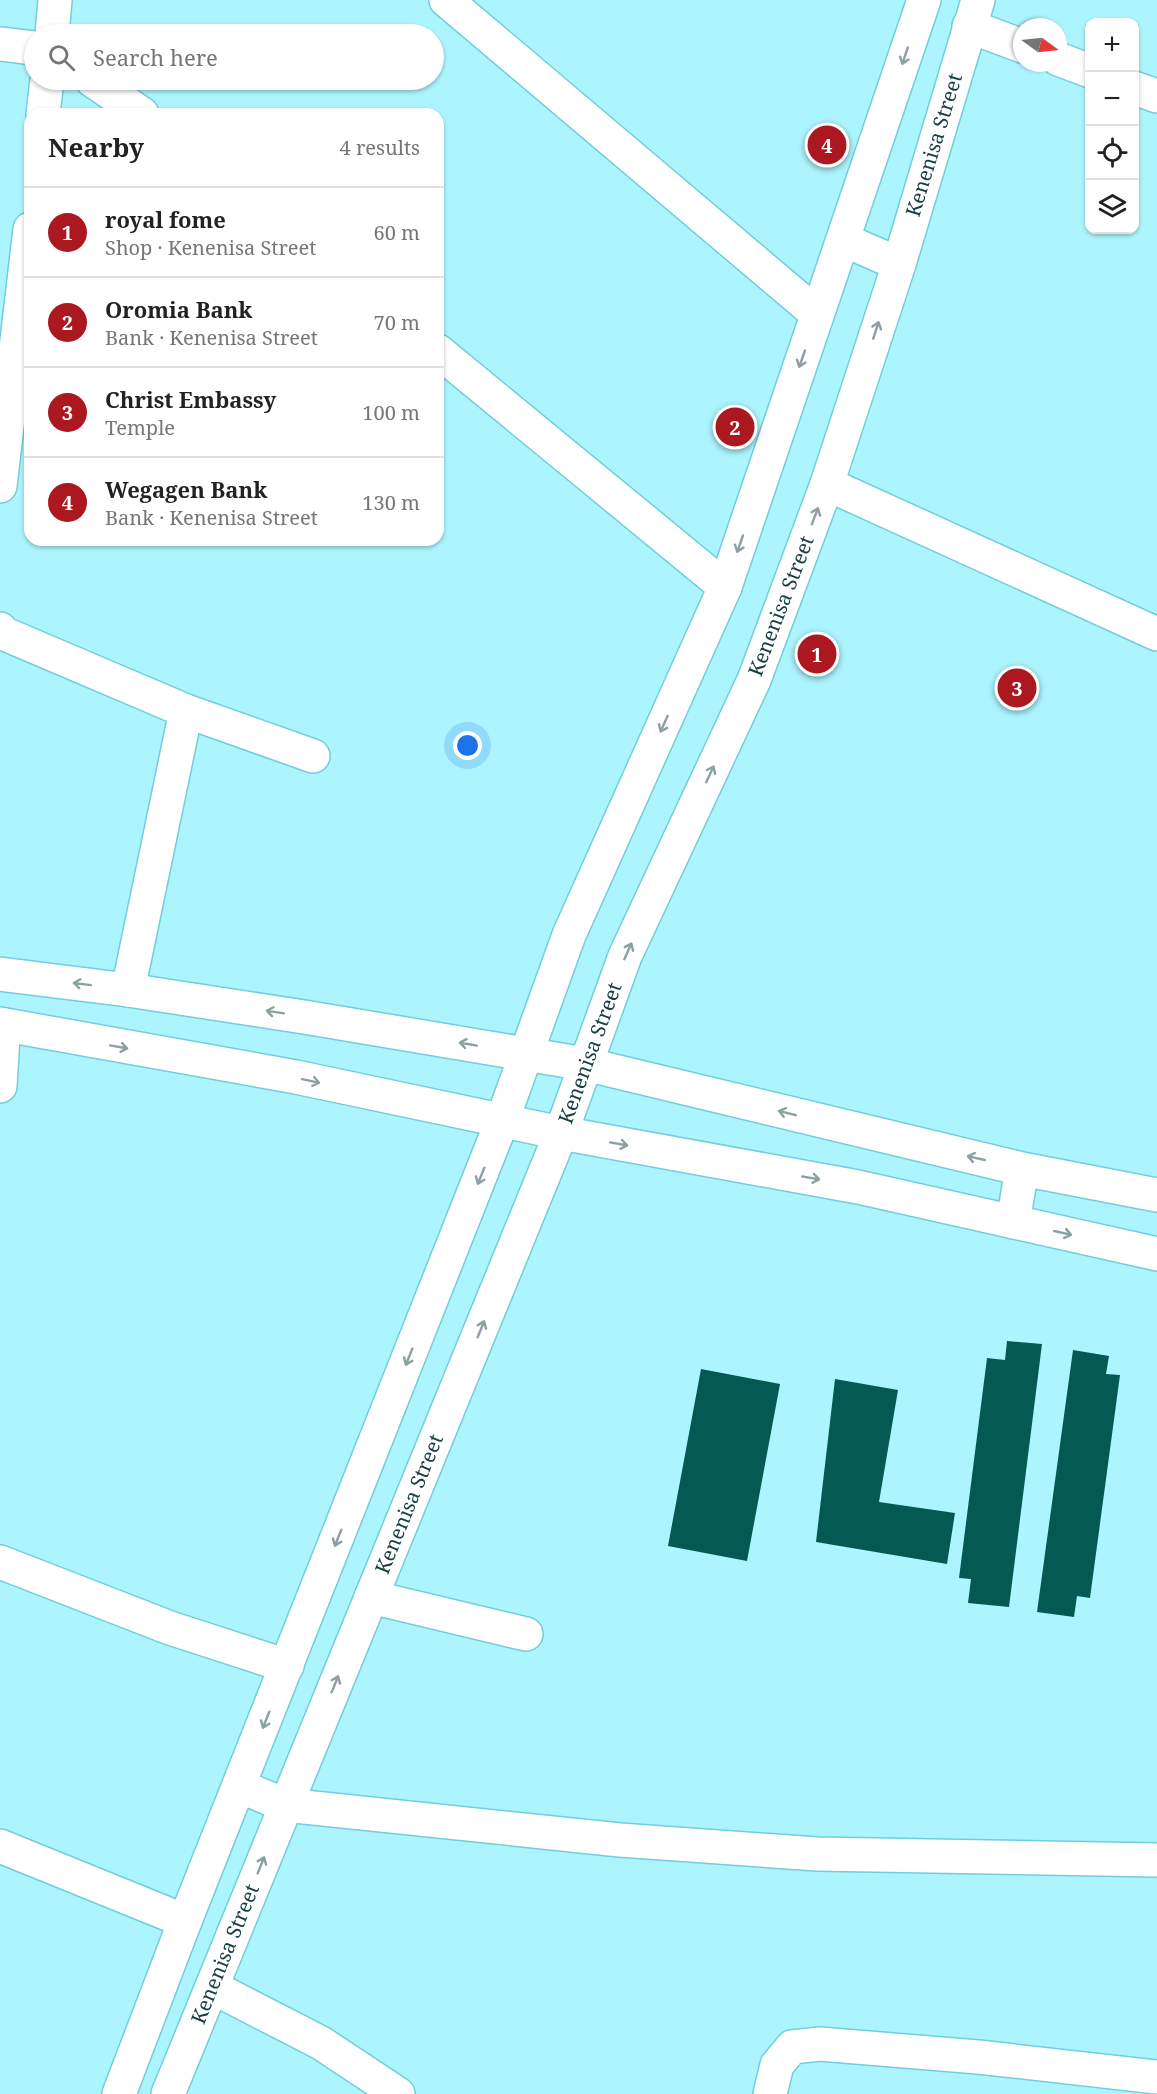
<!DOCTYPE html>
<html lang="en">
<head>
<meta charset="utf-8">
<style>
	body { margin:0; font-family:"Noto Serif",serif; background:#f6f6f6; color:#222 }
	.controls { position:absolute; right:18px; top:18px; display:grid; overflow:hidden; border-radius:12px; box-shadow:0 2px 4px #0004 }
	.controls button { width:54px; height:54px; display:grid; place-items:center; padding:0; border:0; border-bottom:2px solid #e0e0e0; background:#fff; color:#222; font:30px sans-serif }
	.compass { position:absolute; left:1013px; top:18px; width:54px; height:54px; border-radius:50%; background:#fff; box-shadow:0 2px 4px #0004; rotate:105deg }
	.you { position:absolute; left:468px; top:746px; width:21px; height:21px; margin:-15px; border:4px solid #fff; border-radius:50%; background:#1a73e8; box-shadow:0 0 0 9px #1a73e833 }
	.badge { display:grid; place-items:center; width:39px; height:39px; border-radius:50%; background:#ab181f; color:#fff; font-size:20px; font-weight:700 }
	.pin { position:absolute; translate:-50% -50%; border:3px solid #fff; box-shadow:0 2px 6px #0006 }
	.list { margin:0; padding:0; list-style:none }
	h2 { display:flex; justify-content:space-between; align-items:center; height:78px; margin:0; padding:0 24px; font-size:26px }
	h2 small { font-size:20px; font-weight:400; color:#767676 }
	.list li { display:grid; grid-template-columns:39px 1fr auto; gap:18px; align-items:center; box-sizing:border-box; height:90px; padding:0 24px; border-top:2px solid #e0e0e0 }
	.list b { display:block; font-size:22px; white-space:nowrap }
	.list p { margin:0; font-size:20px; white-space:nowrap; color:#767676 }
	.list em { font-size:20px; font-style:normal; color:#767676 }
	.icon { flex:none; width:33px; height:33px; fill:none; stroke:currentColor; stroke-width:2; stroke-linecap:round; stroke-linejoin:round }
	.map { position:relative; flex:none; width:1157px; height:2094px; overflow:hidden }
	.search { position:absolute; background:#fff; box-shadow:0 2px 4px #0004; left:24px; top:24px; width:420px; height:66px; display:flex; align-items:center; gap:15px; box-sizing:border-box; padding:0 21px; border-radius:33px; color:#767676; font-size:22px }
	.panel { position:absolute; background:#fff; box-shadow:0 2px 4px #0004; left:24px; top:108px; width:420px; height:438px; border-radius:18px }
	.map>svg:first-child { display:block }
</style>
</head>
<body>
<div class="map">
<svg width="1157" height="2094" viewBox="0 0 1157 2094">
	<rect width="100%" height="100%" fill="#adf5fe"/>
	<!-- building -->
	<path fill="#045953" d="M1007,1341L1042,1344L1009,1607L968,1603L971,1579L959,1578L987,1358L1005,1360Z
		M1073,1350L1109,1356L1106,1374L1120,1375L1090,1598L1077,1596L1074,1617L1037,1612Z
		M701,1369L780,1384L747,1561L668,1546Z
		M835,1379L898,1390L879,1502L955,1513L947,1564L816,1542Z"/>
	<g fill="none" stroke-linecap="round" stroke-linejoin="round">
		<!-- minor casing -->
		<g stroke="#71ceda" stroke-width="36">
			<path id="minor" d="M446,0L817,314
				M969,26L1022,46
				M52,34L55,0
				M0,44L34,48
				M1058,59L1090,71
				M92,80L142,114
				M1134,88L1157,96
				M43,114L47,80
				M438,351L725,587
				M827,484L1157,634
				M0,486L30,229
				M0,629L5,634L186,711L313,756
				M128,990L186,711
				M0,1086L3,1037
				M0,1562L170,1628L287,1666
				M371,1597L526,1634
				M239,1786L285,1805L620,1840L817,1854L1157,1860
				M0,1846L185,1921
				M212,1987L321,2043L398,2094
				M770,2094L777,2065L792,2047L820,2044L978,2057L1157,2077"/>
		</g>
		<!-- major casing -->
		<g stroke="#71ceda" stroke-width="36">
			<path id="major" d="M844,240L899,264
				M0,974L128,990L304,1017L585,1064L1022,1169L1157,1195
				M0,1024L296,1077L561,1133L858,1187L1157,1254
				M1013,1222L1022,1169
				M119,2094L185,1921L502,1121L569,935L725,587L924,0
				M168,2094L561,1133L625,956L754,680L827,484L899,264L978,0"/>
		</g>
		<!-- minor -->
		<use href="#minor" stroke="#fff" stroke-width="33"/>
		<!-- major -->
		<use href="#major" stroke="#fff" stroke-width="33"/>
	</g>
	<!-- one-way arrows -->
	<defs><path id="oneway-shaft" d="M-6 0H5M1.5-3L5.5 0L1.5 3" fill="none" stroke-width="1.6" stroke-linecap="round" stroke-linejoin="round" transform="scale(1.5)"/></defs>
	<g stroke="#8ca0a2">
		<use href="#oneway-shaft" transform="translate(905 56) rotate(108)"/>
		<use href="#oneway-shaft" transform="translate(876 330) rotate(-72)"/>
		<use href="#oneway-shaft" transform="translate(802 359) rotate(109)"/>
		<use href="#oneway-shaft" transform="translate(815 516) rotate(-69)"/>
		<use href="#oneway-shaft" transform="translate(740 544) rotate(109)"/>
		<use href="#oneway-shaft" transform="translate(664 724) rotate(114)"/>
		<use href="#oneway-shaft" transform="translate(710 774) rotate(-65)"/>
		<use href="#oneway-shaft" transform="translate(628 951) rotate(-66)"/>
		<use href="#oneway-shaft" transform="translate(82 984) rotate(-173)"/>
		<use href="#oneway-shaft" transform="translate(275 1012) rotate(-171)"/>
		<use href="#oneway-shaft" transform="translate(468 1044) rotate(-170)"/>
		<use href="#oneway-shaft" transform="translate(119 1047) rotate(10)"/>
		<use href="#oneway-shaft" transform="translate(311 1081) rotate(12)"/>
		<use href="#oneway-shaft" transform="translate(787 1113) rotate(-166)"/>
		<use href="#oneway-shaft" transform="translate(619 1144) rotate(10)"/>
		<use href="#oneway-shaft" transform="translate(976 1158) rotate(-167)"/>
		<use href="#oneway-shaft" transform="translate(481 1176) rotate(112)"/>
		<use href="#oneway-shaft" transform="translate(811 1178) rotate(10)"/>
		<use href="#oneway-shaft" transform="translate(1063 1233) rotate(13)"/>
		<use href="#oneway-shaft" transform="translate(481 1329) rotate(-68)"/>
		<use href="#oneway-shaft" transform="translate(409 1357) rotate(112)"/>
		<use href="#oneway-shaft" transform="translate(338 1538) rotate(112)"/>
		<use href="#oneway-shaft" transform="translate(335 1684) rotate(-68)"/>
		<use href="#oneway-shaft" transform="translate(266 1720) rotate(112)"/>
		<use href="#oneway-shaft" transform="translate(261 1865) rotate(-68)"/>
	</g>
	<g text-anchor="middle" stroke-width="6" stroke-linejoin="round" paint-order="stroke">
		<!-- street labels -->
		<g font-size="20" fill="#184044" stroke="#fff">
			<text transform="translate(934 145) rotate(-73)" y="7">Kenenisa Street</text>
			<text transform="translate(781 606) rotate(-69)" y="7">Kenenisa Street</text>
			<text transform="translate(590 1053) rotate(-70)" y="7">Kenenisa Street</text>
			<text transform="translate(409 1504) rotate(-68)" y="7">Kenenisa Street</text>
			<text transform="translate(225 1954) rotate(-68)" y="7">Kenenisa Street</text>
		</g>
	</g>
</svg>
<div class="controls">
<button>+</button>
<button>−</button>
<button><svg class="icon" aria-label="locate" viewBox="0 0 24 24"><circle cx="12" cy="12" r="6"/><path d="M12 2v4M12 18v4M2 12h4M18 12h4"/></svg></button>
<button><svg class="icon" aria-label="layers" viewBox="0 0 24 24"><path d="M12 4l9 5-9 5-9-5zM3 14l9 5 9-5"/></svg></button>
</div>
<svg class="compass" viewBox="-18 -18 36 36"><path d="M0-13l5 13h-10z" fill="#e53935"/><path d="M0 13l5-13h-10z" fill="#767676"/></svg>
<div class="you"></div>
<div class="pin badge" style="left:817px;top:654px">1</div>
<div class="pin badge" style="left:735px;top:427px">2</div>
<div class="pin badge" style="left:1017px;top:688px">3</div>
<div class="pin badge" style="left:827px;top:145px">4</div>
<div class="search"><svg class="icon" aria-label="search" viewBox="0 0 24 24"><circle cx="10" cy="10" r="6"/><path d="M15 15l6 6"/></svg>Search here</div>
<section class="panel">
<h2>Nearby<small>4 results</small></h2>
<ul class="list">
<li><span class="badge">1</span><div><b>royal fome</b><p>Shop · Kenenisa Street</p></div><em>60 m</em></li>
<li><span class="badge">2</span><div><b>Oromia Bank</b><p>Bank · Kenenisa Street</p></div><em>70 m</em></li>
<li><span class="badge">3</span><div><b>Christ Embassy</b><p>Temple</p></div><em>100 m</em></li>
<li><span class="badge">4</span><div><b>Wegagen Bank</b><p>Bank · Kenenisa Street</p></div><em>130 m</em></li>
</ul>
</section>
</div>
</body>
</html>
